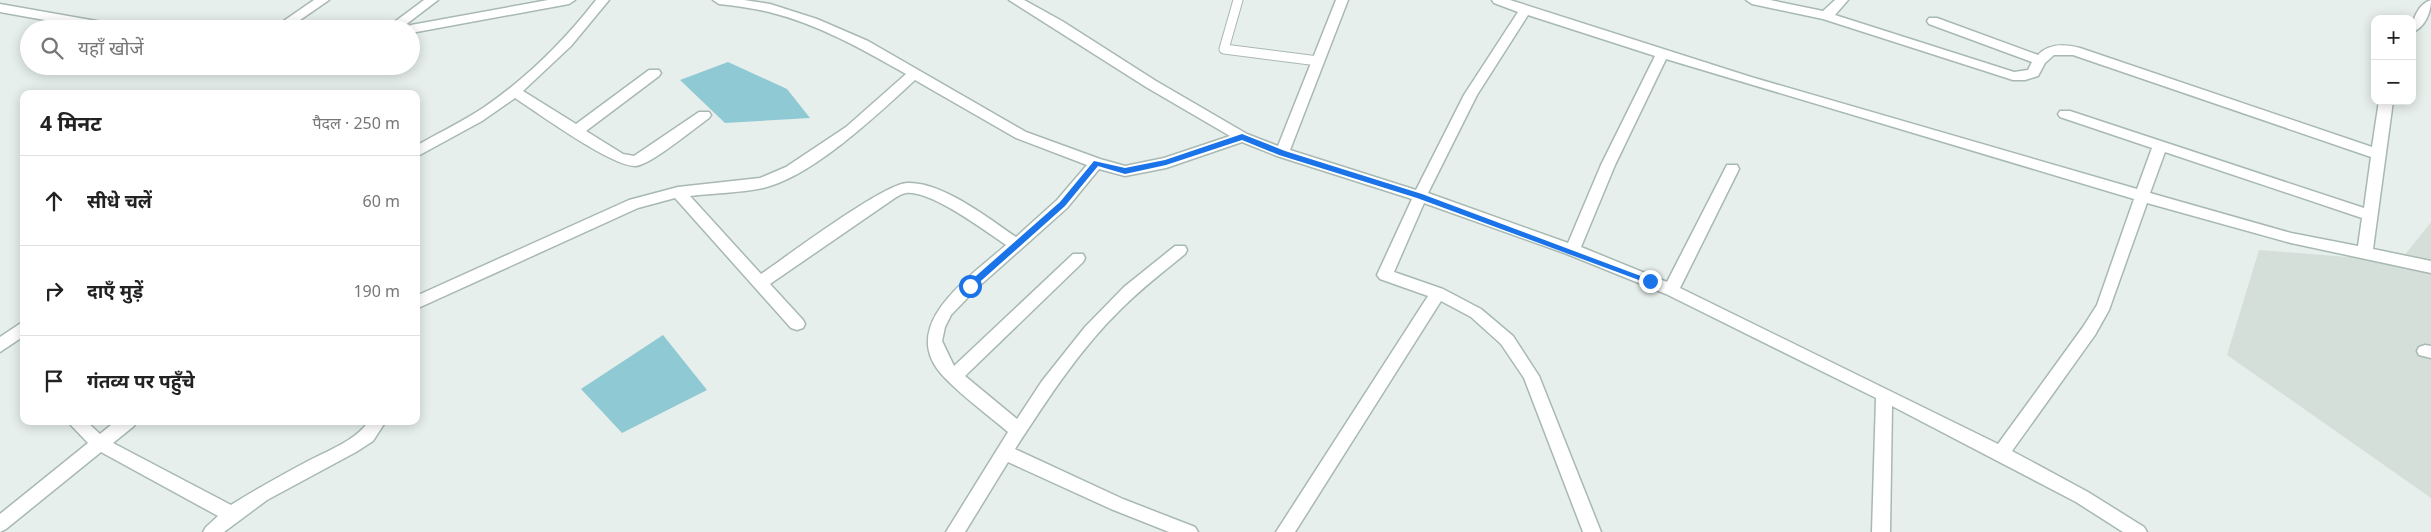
<!DOCTYPE html>
<html lang="hi">
<head>
<meta charset="utf-8">
<style>
	body { margin:0; font-family:"Noto Sans","Noto Sans Devanagari",sans-serif; background:#f2f2f2; color:#222 }
	.controls { position:absolute; right:15px; top:15px; display:grid; overflow:hidden; border-radius:10px; box-shadow:0 2px 12px #0003 }
	.controls button { width:45px; height:45px; display:grid; place-items:center; padding:0; border:0; border-bottom:1px solid #e0e0e0; background:#fff; color:#222; font:25px sans-serif }
	.stop { position:absolute; width:15px; height:15px; margin:-11px; border:4px solid #1a73e8; border-radius:50%; background:#fff }
	.stop.end { background:#1a73e8; border-color:#fff; box-shadow:0 1px 5px #0008 }
	.list { margin:0; padding:0; list-style:none }
	h2 { display:flex; justify-content:space-between; align-items:center; height:65px; margin:0; padding:0 20px; font-size:21px }
	h2 small { font-size:16px; font-weight:400; color:#767676 }
	.list li { display:grid; grid-template-columns:32px 1fr auto; gap:15px; align-items:center; box-sizing:border-box; height:90px; padding:0 20px; border-top:1px solid #e0e0e0 }
	.list b { display:block; font-size:19px; white-space:nowrap }
	.list em { font-size:16px; font-style:normal; color:#767676 }
	.icon { flex:none; width:28px; height:28px; fill:none; stroke:currentColor; stroke-width:2; stroke-linecap:round; stroke-linejoin:round }
	.map { position:relative; flex:none; width:2431px; height:532px; overflow:hidden }
	.search { position:absolute; background:#fff; box-shadow:0 2px 12px #0003; left:20px; top:20px; width:400px; height:55px; display:flex; align-items:center; gap:12px; box-sizing:border-box; padding:0 18px; border-radius:28px; color:#767676; font-size:19px }
	.panel { position:absolute; background:#fff; box-shadow:0 2px 12px #0003; left:20px; top:90px; width:400px; height:335px; border-radius:10px }
	.map>svg:first-child { display:block }
</style>
</head>
<body>
<div class="map">
<svg width="2431" height="532" viewBox="0 0 2431 532">
	<rect width="100%" height="100%" fill="#e6efeb"/>
	<!-- built -->
	<path fill="#d4dfda" d="M2431,222V498L2227,355L2259,250L2400,261Z"/>
	<!-- water -->
	<path fill="#8ec9d4" d="M728,62L787,89L810,118L725,123L680,80Z
		M663,335L707,390L622,433L581,389Z"/>
	<g fill="none" stroke-linecap="round" stroke-linejoin="round">
		<!-- service casing -->
		<g stroke="#a8b8b2" stroke-width="11">
			<path id="service" d="M1238,0L1224,49L1318,61"/>
		</g>
		<!-- minor casing -->
		<g stroke="#a8b8b2" stroke-width="3">
			<path id="minor" d="M314,0H329L287,29H272Z
				M424,0H438L400,29H385Z
				M548,0H575L569,4L411,33V29H405L411,25Z
				M596,0H609L571,46L523,91L576,124L649,70H659L661,73L659,76L586,131L623,154L634,156L699,112H709L711,115L709,118C695,128 649,166 635,166C611,166 538,113 515,98L482,121L416,157V146C438,133 462,122 483,108C527,78 564,41 596,0Z
				M713,0H744L770,4L817,19L868,41L1026,132L1100,159L1125,166L1164,158L1230,136L1146,87L1009,0H1024L1062,21L1156,81L1247,134L1278,146L1336,0H1348L1290,150L1416,190L1464,95L1518,12L1494,3L1492,0H1510L1751,77L2137,189L2152,148L2060,117L2058,114L2060,111H2070L2364,208L2371,157L2073,55H2054L2045,63L2038,76L2025,80H2013L1823,19L1752,4L1746,0H1770L1823,11L1835,0H1848L1835,15L2014,72L2028,70L2032,62L1929,24L1927,21L1929,18H1937L2038,55C2049,43 2065,44 2080,48L2372,147L2379,101H2393L2373,249L2431,261V273L2291,243L2147,203L2109,310L2095,335L2012,451L2088,492L2144,527L2147,532H2123L2076,502L1892,406L1890,532H1872L1876,398L1666,294L1567,254L1424,203L1394,272L1443,289L1481,309L1513,336L1539,376L1601,532H1583L1524,378L1501,344L1471,317L1441,301L1295,532H1276L1428,296L1380,279L1377,275L1412,199L1277,156L1242,142L1166,168L1125,176L1099,169L1067,208L976,289L951,315L945,327L942,341L954,366L1073,254H1083L1085,258L1083,262L965,376L1017,419L1042,381L1085,327L1124,287L1175,246H1185L1187,250L1185,254C1163,272 1141,289 1121,309C1079,350 1047,400 1015,449L1123,499L1195,527L1198,532H1169L1111,509L1008,462L965,532H946L1008,432C987,414 963,397 944,377C895,326 970,277 1006,245C985,231 931,190 906,193C901,194 896,197 892,200L770,284L803,320L805,324L803,328L797,330L791,328L675,198L638,208L416,309V296L629,200L678,187L760,178L786,167L846,127L906,74C862,49 818,24 769,12C753,8 735,6 719,4ZM1528,15L1655,56L1601,165L1568,243L1428,193L1477,95ZM1666,59L2134,199L2097,305L2083,327L1998,444L1680,288L1739,169L1737,165H1727L1667,282L1581,247L1615,165ZM915,80L1016,138L1087,165L1057,200L1016,237C988,218 941,181 907,183C883,184 786,257 761,274L690,196C714,193 739,193 763,188C812,177 878,114 915,80ZM2165,152L2362,218L2358,246L2291,233L2150,193Z
				M2431,0C2431,12 2425,28 2412,32C2412,20 2418,4 2431,0Z
				M0,4L119,25L125,29H95L0,12Z
				M24,321V336L0,352V337Z
				M2425,345L2431,346V358L2419,355L2417,351L2419,347Z
				M67,421H86L100,434L116,421H136L134,426L113,443L231,505C256,489 282,475 308,461C329,450 355,441 369,421H386L373,441L356,452L267,500L224,532H203L206,527L218,516L101,452L6,529L0,532V514L88,443Z"/>
		</g>
		<!-- service -->
		<use href="#service" stroke="#fff" stroke-width="9"/>
		<!-- minor -->
		<use href="#minor" fill="#fff" fill-rule="evenodd"/>
	</g>
	<!-- route -->
	<path fill="#1a73e8" d="M1242,134L1285,151L1422,194L1654,281L1650,284L1647,283L1417,198L1279,155L1242,140L1166,165L1125,174L1098,166L1065,206L973,288H968V283L1060,202L1094,161L1125,168L1165,160Z"/>
</svg>
<div class="controls">
<button>+</button>
<button>−</button>
</div>
<div class="stop" style="left:970px;top:286px"></div>
<div class="stop end" style="left:1650px;top:281px"></div>
<div class="search"><svg class="icon" aria-label="search" viewBox="0 0 24 24"><circle cx="10" cy="10" r="6"/><path d="M15 15l6 6"/></svg>यहाँ खोजें</div>
<section class="panel">
<h2>4 मिनट<small>पैदल · 250 m</small></h2>
<ul class="list">
<li><svg class="icon" aria-label="ahead" viewBox="0 0 24 24"><path d="M12 20V5M6 11l6-6 6 6"/></svg><div><b>सीधे चलें</b></div><em>60 m</em></li>
<li><svg class="icon" aria-label="right" viewBox="0 0 24 24"><path d="M7 20v-9h11M14 6l5 5-5 5"/></svg><div><b>दाएँ मुड़ें</b></div><em>190 m</em></li>
<li><svg class="icon" aria-label="arrive" viewBox="0 0 24 24"><path d="M6 21V4h12l-3 4 3 4H6"/></svg><div><b>गंतव्य पर पहुँचे</b></div></li>
</ul>
</section>
</div>
</body>
</html>
